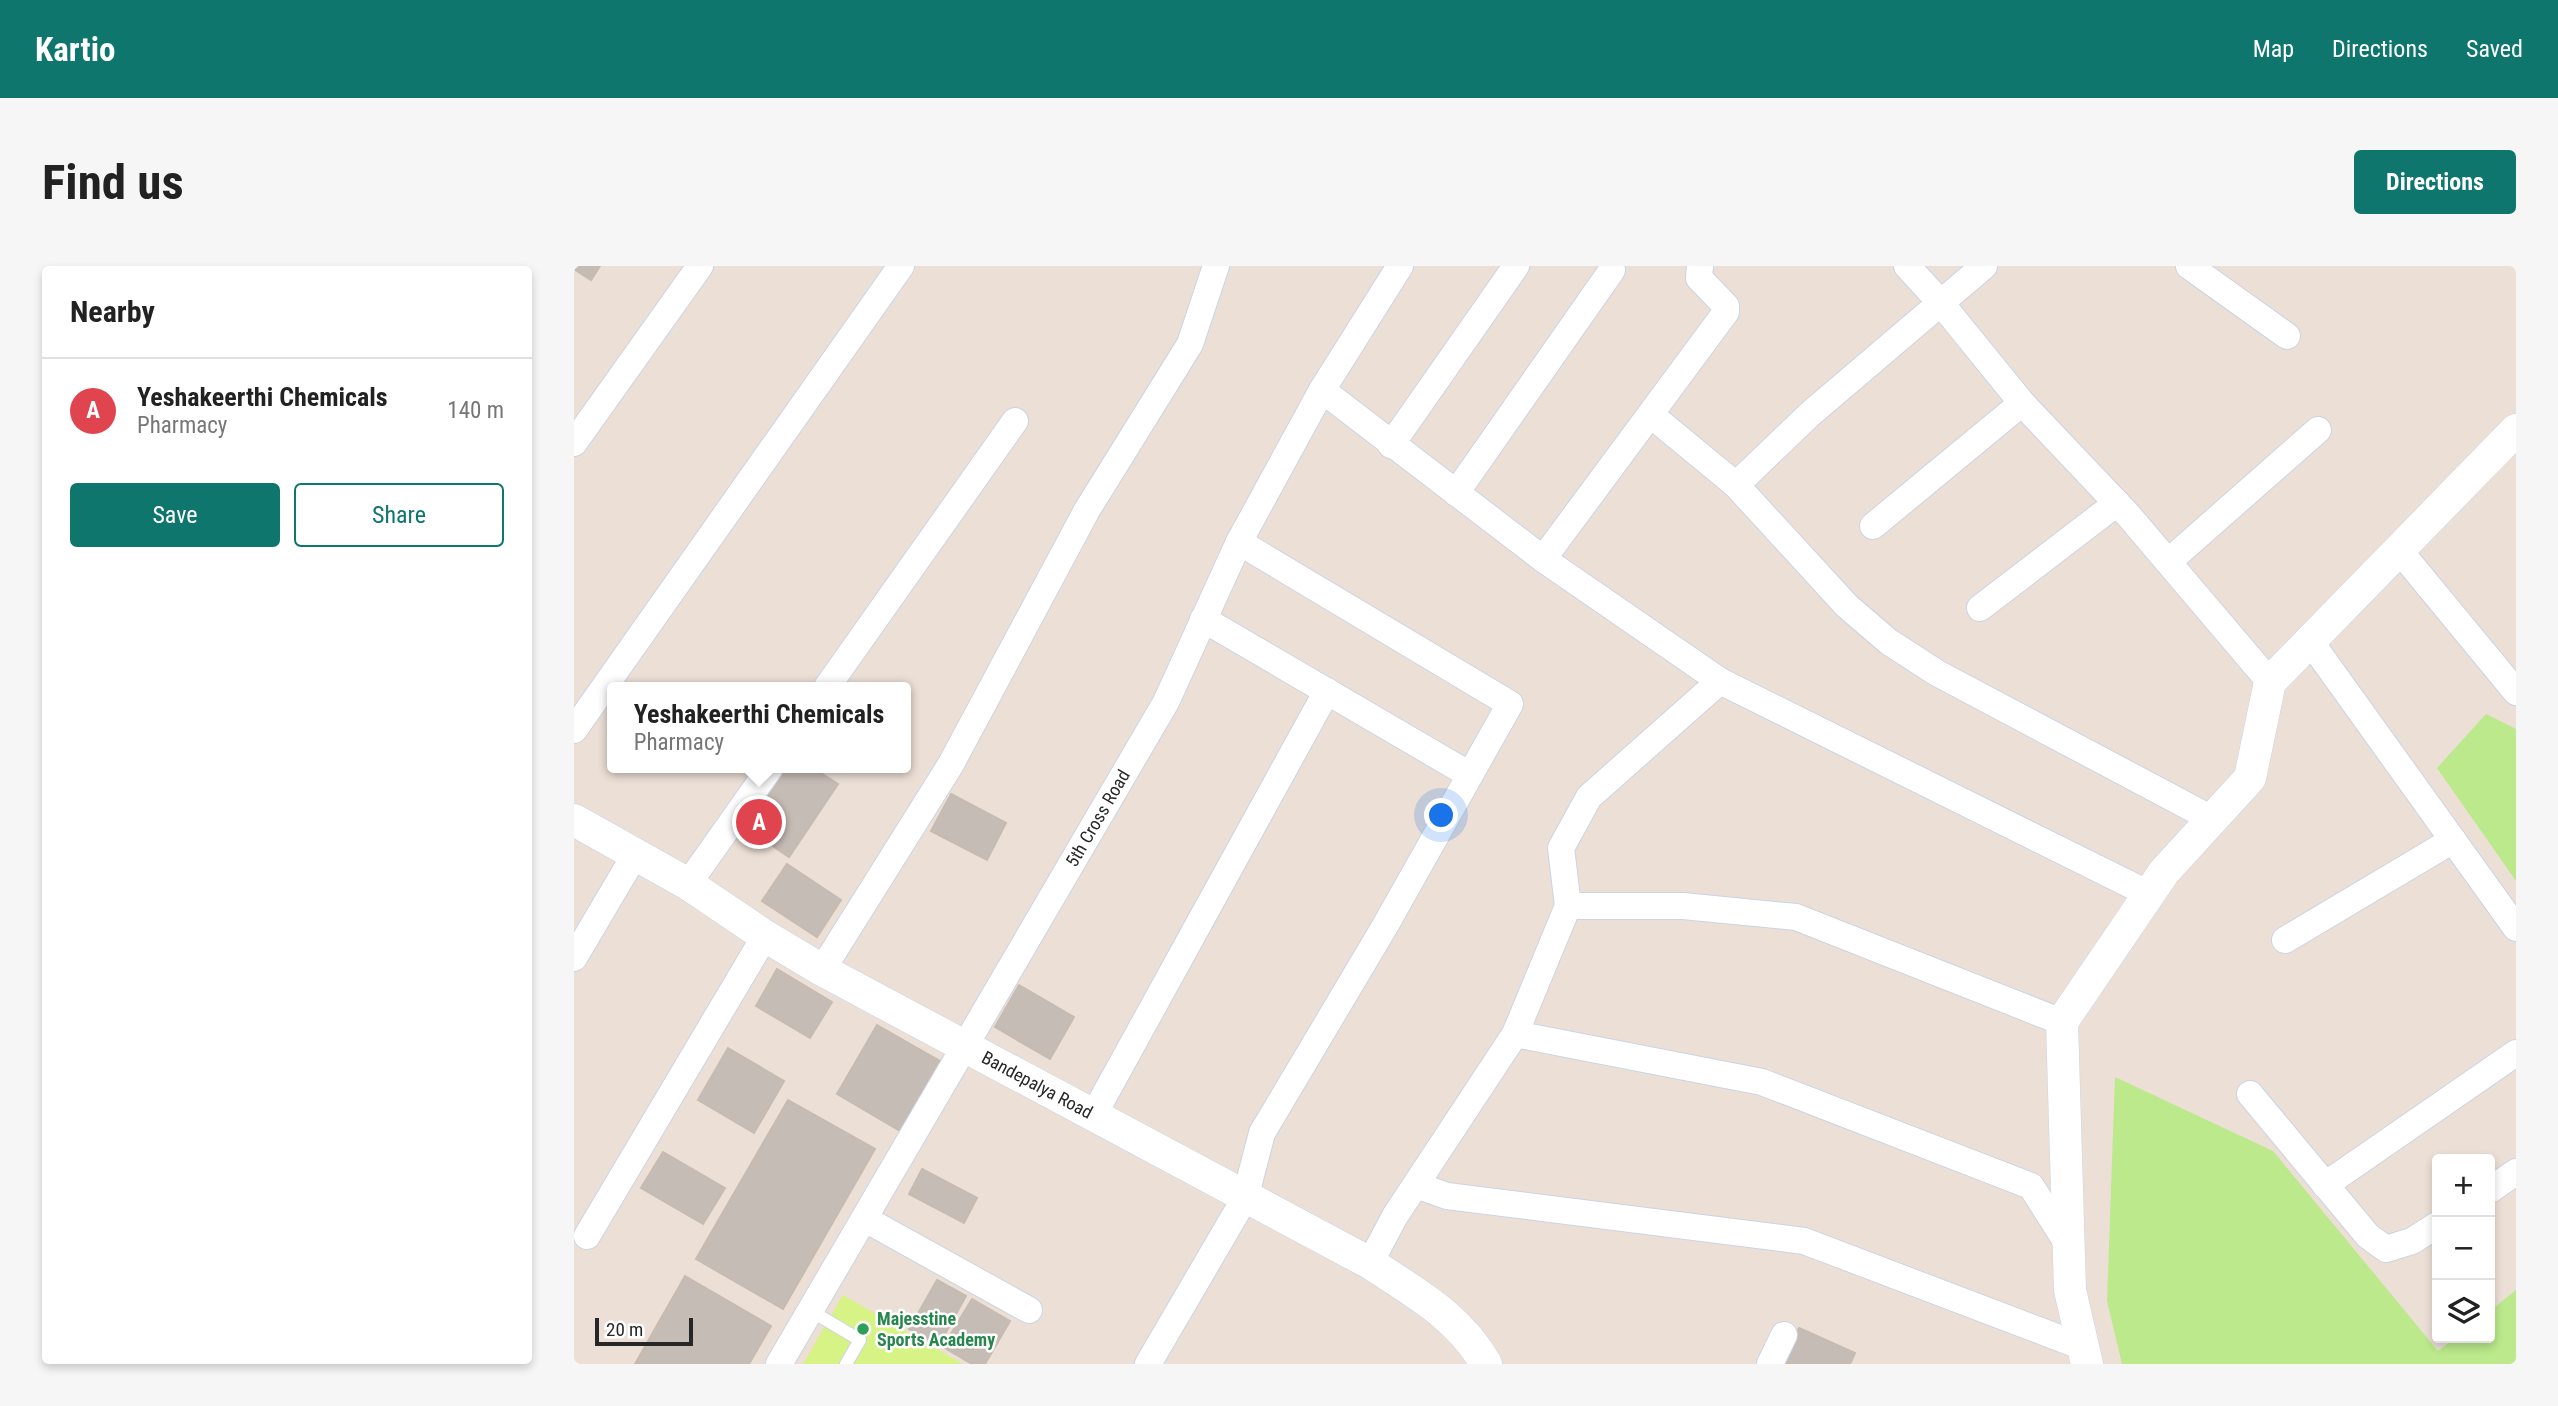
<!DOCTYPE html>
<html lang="en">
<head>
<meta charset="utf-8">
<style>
	body { margin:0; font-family:"Roboto Condensed",sans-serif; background:#f6f6f6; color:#222 }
	.controls { position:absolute; right:21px; bottom:21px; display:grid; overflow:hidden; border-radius:7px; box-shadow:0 4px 10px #0003 }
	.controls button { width:63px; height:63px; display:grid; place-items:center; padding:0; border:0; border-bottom:2px solid #e0e0e0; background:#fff; color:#222; font:35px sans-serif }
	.scale { position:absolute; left:21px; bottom:18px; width:98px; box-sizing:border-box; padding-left:7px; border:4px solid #272727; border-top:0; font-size:19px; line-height:24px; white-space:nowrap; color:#272727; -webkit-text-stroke:5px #fff; paint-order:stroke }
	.you { position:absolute; left:868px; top:550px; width:24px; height:24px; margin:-18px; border:5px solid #fff; border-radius:50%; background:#1a73e8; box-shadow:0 0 0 10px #1a73e833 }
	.badge { display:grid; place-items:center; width:46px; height:46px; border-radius:50%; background:#0f766e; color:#fff; font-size:23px; font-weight:700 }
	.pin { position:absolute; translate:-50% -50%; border:4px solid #fff; box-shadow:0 2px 7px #0006 }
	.popup { position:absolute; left:33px; top:416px; width:304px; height:91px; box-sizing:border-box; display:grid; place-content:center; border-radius:7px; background:#fff; filter:drop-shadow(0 2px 5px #0005); font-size:23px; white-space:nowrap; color:#767676 }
	.popup b { font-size:26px; color:#222 }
	.popup::after { content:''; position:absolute; left:50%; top:100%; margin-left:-14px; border:14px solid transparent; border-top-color:#fff }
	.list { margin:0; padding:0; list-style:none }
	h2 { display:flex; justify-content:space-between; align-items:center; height:91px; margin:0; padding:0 28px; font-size:30px }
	h2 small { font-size:23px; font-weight:400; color:#767676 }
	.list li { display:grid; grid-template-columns:46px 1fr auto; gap:21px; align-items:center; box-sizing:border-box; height:105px; padding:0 28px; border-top:2px solid #e0e0e0 }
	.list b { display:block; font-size:26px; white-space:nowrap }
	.list p { margin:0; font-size:23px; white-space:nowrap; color:#767676 }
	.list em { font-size:23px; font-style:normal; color:#767676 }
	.actions { display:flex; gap:14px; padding:21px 28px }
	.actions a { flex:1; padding:16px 0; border:2px solid #0f766e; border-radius:7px; text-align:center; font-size:24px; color:#0f766e }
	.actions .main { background:#0f766e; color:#fff }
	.icon { flex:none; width:38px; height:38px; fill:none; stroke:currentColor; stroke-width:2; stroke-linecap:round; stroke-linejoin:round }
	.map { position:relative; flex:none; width:1942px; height:1098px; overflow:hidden; border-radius:7px }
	header { display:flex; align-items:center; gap:42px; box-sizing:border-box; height:98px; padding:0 35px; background:#0f766e; color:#fff }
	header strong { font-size:33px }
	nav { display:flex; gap:38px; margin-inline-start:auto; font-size:24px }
	.intro { display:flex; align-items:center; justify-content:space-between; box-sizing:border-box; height:168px; padding:0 42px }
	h1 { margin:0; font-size:49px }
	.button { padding:18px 32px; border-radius:7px; background:#0f766e; color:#fff; font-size:24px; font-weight:700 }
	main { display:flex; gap:42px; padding:0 42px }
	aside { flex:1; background:#fff; border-radius:7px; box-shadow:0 4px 10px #0003 }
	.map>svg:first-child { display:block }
</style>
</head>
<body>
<header>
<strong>Kartio</strong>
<nav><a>Map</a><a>Directions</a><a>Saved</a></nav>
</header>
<div class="intro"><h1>Find us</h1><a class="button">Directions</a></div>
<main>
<aside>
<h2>Nearby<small></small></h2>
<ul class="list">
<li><span class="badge" style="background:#e0444e">A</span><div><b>Yeshakeerthi Chemicals</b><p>Pharmacy</p></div><em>140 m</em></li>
</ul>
<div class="actions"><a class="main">Save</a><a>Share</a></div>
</aside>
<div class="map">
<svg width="1942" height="1098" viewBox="0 0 1942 1098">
	<rect width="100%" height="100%" fill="#ecdfd6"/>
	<!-- green -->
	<path fill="#bbe98b" d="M1912,448L1942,463V615L1863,502Z
		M1541,811L1699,885L1864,1085L1881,1072H1916V1045L1942,1024V1098H1548L1533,1035Z"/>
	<!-- pitch -->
	<path fill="#d7f285" d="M269,1029L389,1098H229Z"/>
	<!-- building -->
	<path fill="#c6bcb6" stroke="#c7bbb0" stroke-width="2" d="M0,0H26L17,14L0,3Z
		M203,502H239L264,518L215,591L165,557Z
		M377,528L432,557L413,594L357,565Z
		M213,598L267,634L243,671L188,635Z
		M203,703L258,736L236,772L182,740Z
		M445,719L500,751L476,793L421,761Z
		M303,759L366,795L326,865L263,828Z
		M154,782L210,815L180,867L124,834Z
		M214,834L301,883L209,1043L122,993Z
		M89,886L151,922L129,958L67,922Z
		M348,903L403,932L390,957L335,928Z
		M111,1010L197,1060L175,1098H61Z
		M363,1014L392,1030L365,1079L335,1063Z
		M398,1033L436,1055L411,1098H398L369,1081Z
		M1225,1062L1281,1087L1276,1098H1209Z"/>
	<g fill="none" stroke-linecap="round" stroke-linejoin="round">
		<!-- service casing -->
		<g stroke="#cbd4e2" stroke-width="14">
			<path id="service" d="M237,1045L286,1074L272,1098"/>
		</g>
		<!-- minor casing -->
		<g stroke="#cbd4e2" stroke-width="28">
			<g id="minor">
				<path d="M1333,0L1366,36L1448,137"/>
				<path d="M1615,0L1713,70"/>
				<path d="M748,124L969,293L1146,415L1575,628"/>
				<path d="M1077,149L1162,219L1236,148L1410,0"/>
				<path d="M0,177L126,0"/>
				<path d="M817,179L942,0"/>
				<path d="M1162,219L1273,340L1315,376L1363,407L1638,553"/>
				<path d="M882,227L1038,4"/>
				<path d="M1299,260L1448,137L1555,250L1696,416"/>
				<path d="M1825,284L1942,426"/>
				<path d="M969,293L1152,46V40L1125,12L1126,0"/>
				<path d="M1594,296L1744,164"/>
				<path d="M1406,342L1543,237"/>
				<path d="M629,353L896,509"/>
				<path d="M1736,375L1942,662"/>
				<path d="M253,421L441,155"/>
				<path d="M0,464L327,0"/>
				<path d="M114,618L196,502"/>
				<path d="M994,640H1109L1222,651L1488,756"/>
				<path d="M1711,674L1879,574"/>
				<path d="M0,692L62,587"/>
				<path d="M248,704L377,498L513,244L616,78L642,0"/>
				<path d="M941,768L1188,816L1457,920L1495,980"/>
				<path d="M1676,828L1794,970L1812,983L1838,975L1863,959"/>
				<path d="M519,850L753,425"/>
				<path d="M842,919L873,930L1230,975L1509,1081"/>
				<path d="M1751,919L1942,787"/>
				<path d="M1916,924L1942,906"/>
				<path d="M291,953L455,1044"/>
				<path d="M13,970L191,670"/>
				<path d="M796,997L821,950L941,768L994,640L987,582L1015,531L1146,415"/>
				<path id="s1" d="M205,1098L592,436L665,276L748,124L826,0"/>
				<path d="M574,1098L671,932L688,867L811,660L936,438L665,276"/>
				<path d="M1196,1098L1210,1069"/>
			</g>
		</g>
		<!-- tertiary casing -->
		<g stroke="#cbd4e2" stroke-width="33">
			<g id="tertiary">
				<path id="s2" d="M0,554L114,618L191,670L248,704L796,997C841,1027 885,1050 912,1098"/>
				<path d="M1513,1098L1496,1024L1488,756L1590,606L1676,512L1696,416L1942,164"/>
			</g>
		</g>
		<!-- service -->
		<use href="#service" stroke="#fff" stroke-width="12"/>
		<!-- minor -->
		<use href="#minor" stroke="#fff" stroke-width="26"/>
		<!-- tertiary -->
		<use href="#tertiary" stroke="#fff" stroke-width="32"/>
	</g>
	<!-- markers -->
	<circle fill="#2e9e5b" stroke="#fff" stroke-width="2.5" cx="289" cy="1063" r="7"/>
	<g text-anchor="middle" stroke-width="5" stroke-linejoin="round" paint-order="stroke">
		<!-- street labels -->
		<g font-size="18" fill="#272727" stroke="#fff">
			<text dy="6" stroke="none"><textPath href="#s1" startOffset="632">5th Cross Road</textPath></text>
			<text dy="6" stroke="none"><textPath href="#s2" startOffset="534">Bandepalya Road</textPath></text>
		</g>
		<!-- leisure labels -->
		<g font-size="18" font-weight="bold" fill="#27864d" stroke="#fff" text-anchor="start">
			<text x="303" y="1059">Majesstine<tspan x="303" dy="21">Sports Academy</tspan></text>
		</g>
	</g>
</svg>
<div class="controls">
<button>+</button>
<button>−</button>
<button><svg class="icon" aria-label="layers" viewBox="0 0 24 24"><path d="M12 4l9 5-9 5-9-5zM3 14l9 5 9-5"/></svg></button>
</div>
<div class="scale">20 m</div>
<div class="you"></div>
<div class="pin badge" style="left:185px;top:556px;background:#e0444e">A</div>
<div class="popup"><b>Yeshakeerthi Chemicals</b>Pharmacy</div>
</div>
</main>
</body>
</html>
